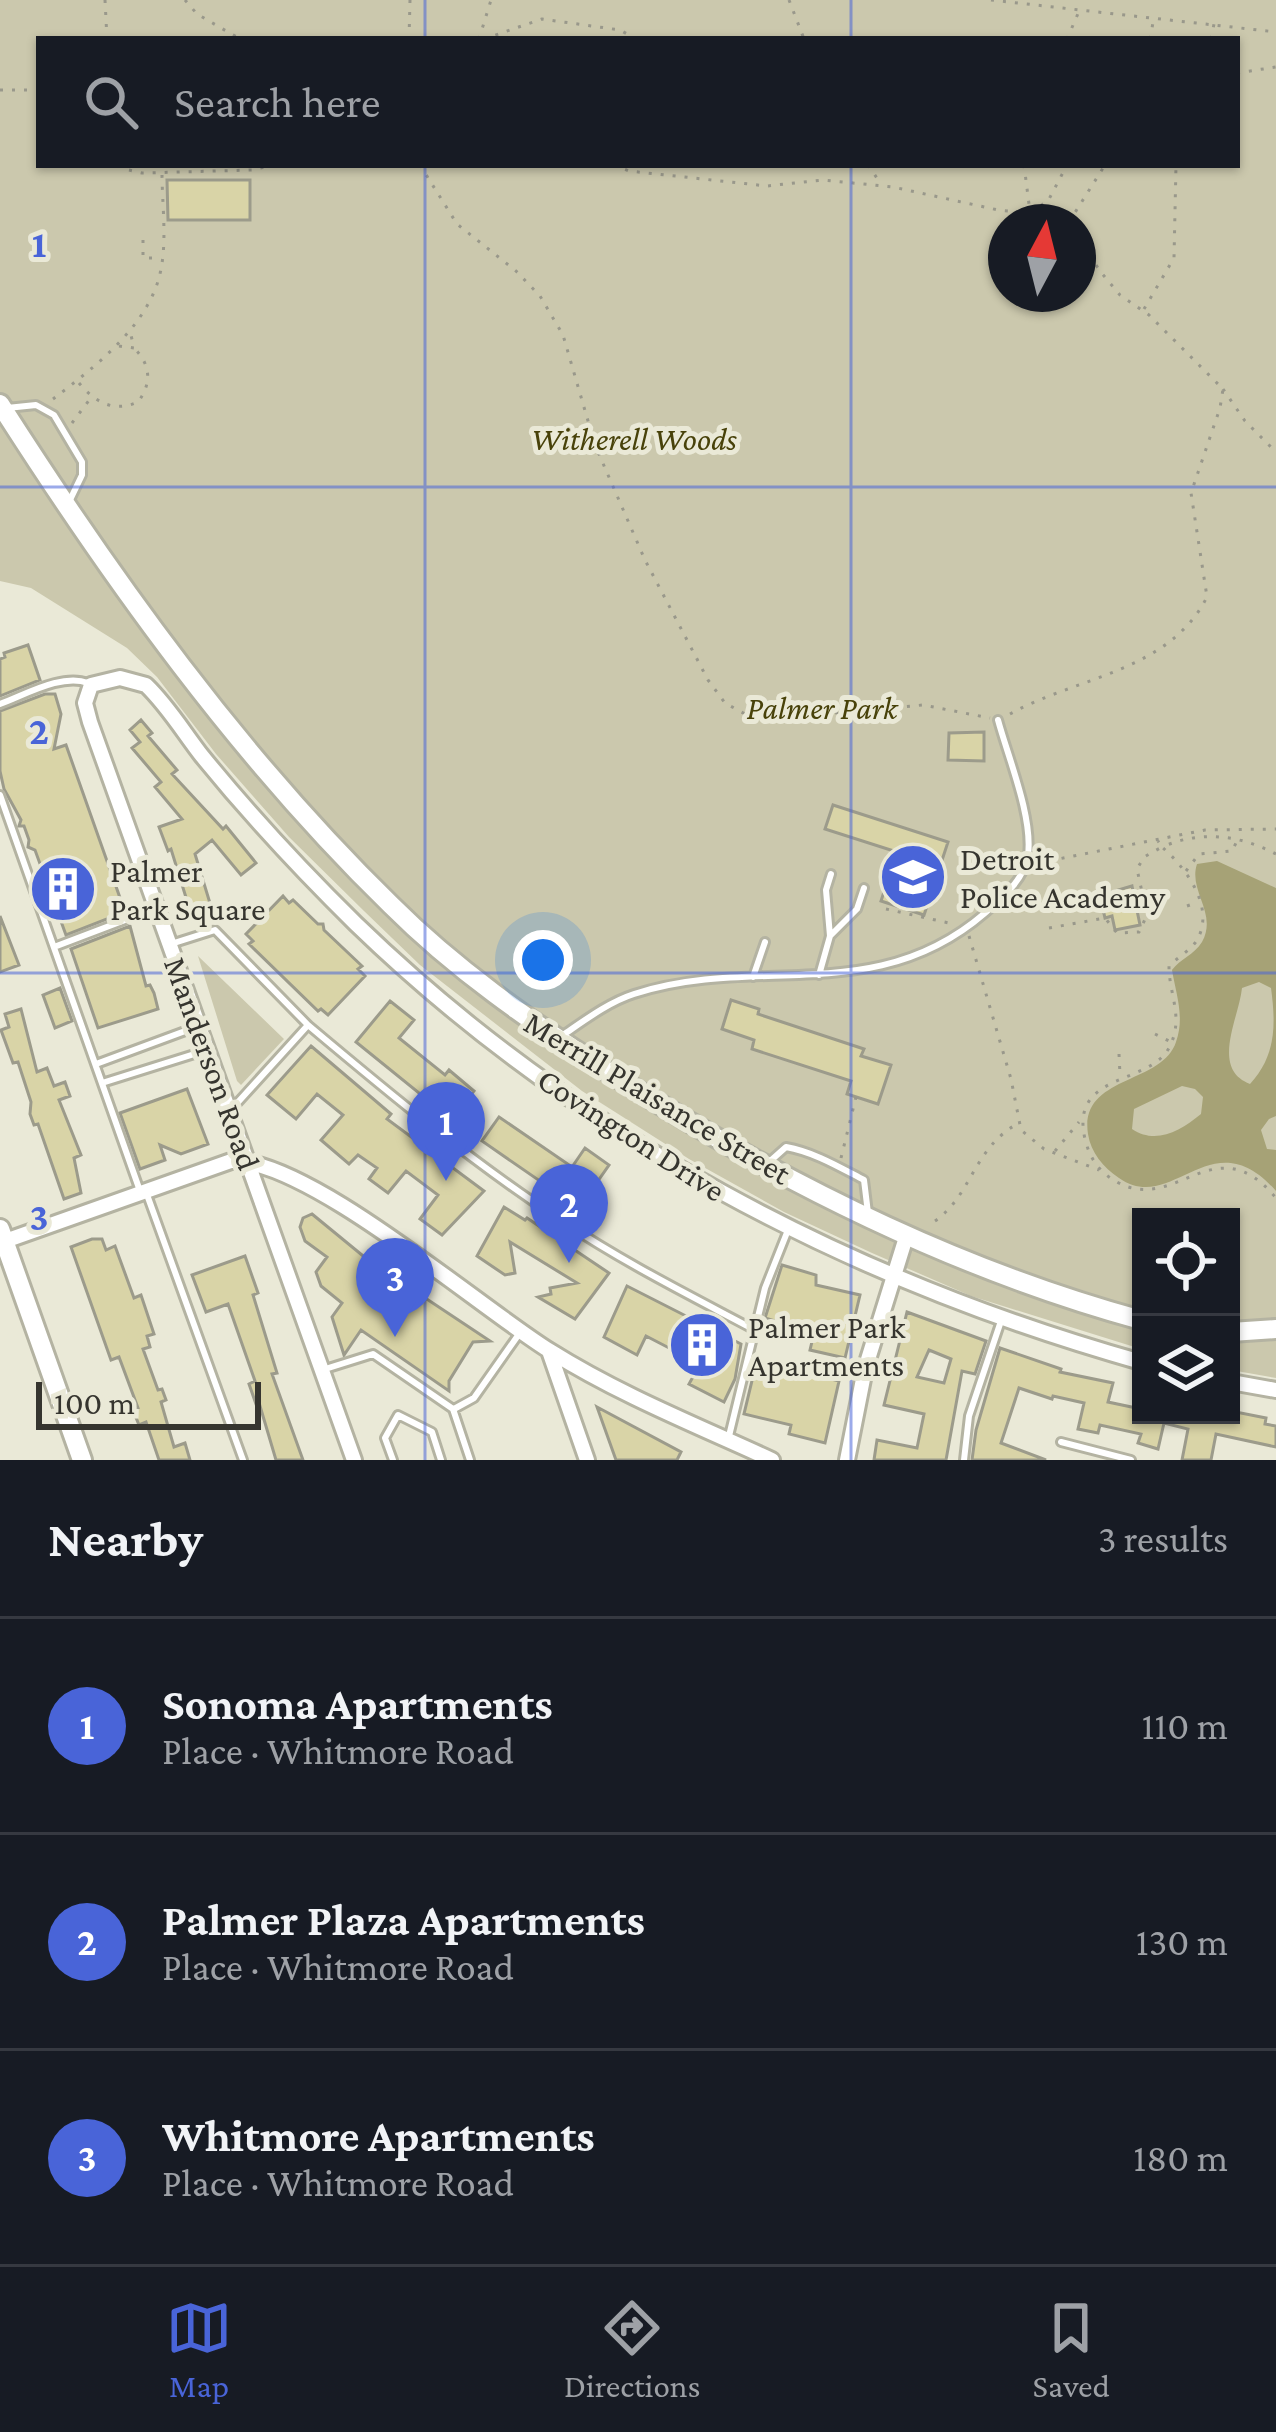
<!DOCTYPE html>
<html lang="en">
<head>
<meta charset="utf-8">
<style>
	body { margin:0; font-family:"Crimson Pro",serif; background:#20242c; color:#f1f3f6 }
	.controls { position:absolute; right:36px; bottom:36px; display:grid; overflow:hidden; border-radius:0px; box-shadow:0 3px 9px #0004 }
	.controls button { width:108px; height:108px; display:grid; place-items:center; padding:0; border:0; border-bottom:3px solid #363941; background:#171b24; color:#f1f3f6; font:60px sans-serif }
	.compass { position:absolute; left:988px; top:204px; width:108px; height:108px; border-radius:50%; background:#171b24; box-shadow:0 3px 9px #0004; rotate:7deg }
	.scale { position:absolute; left:36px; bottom:30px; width:225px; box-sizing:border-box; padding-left:12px; border:6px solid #36352f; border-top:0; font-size:33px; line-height:42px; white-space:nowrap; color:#36352f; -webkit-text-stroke:9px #eae9d7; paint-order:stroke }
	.you { position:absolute; left:543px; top:960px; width:42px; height:42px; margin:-30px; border:9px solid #fff; border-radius:50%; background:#1a73e8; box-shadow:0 0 0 18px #1a73e833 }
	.badge { display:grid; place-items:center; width:78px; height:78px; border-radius:50%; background:#4964d8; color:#fff; font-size:39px; font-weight:700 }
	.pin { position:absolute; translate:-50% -99px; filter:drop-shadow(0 3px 6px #0008) }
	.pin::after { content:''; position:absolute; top:63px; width:42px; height:36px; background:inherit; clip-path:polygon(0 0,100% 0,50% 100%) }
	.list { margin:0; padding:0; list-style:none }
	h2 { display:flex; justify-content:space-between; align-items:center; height:156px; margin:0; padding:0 48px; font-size:51px }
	h2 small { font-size:39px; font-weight:400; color:#9ea1a6 }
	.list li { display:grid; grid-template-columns:78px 1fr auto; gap:36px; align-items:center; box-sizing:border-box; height:216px; padding:0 48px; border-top:3px solid #363941 }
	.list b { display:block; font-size:45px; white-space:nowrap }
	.list p { margin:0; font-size:39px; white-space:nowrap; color:#9ea1a6 }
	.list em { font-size:39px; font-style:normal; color:#9ea1a6 }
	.icon { flex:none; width:66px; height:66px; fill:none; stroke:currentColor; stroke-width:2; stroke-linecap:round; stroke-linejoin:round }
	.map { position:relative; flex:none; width:1276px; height:1460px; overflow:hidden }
	.search { position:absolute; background:#171b24; box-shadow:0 3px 9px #0004; left:36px; right:36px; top:36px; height:132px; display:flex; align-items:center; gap:30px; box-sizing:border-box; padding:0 42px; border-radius:0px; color:#9ea1a6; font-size:45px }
	.sheet { height:804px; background:#171b24 }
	nav { display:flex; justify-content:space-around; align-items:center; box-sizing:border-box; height:168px; border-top:3px solid #363941; background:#171b24; font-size:33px; color:#9ea1a6 }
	nav a { display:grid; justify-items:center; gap:6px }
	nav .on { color:#4964d8 }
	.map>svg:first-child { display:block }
</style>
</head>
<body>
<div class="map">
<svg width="1276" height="1460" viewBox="0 0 1276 1460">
	<rect width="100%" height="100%" fill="#eae9d7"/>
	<!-- green -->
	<path fill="#cbc8ad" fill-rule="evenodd" d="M0,0H1276V1378L1231,1370V1217H1141V1349L971,1296L872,1253L784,1212L689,1159L582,1091L420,965L364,911L289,837L216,754L157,677L127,648L31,588L0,581ZM39,39H1237V165H39ZM1006,222H1078V294H1006Z
		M198,956L284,1039L241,1085L237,1081Z"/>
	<!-- water -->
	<path fill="#a6a276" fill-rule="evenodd" d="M1217,861L1276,888V1116L1269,1119L1261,1130L1267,1149L1276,1150V1191C1211,1117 1173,1216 1119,1178C1103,1167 1091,1153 1088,1134C1079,1075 1162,1085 1176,1042C1185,1017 1176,994 1172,970C1180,959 1194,955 1202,942C1218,913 1188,891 1197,864ZM1259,982L1271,988C1276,1025 1276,1056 1250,1084C1210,1069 1239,1018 1242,988ZM1182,1086L1195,1089L1203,1097L1201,1114C1180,1131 1156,1145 1132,1129L1134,1109Z"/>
	<!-- building -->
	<path fill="#d9d4a7" stroke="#9c9b8b" stroke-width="3" fill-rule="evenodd" d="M167,180H250V220H168Z
		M28,645L40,680L0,696V659L5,657L4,653Z
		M45,694H55L61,714L54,749L66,745L125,912L66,935L35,850L28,847L29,840L24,826H19L21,820L4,789L0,771V711Z
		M141,720L152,733L148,736L177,770L172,774L223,829L226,826L256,863L241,875L212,840L195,854L213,913L193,920L171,849L168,851L159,827L182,819L155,787L161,782L132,748L140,742L130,730Z
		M984,732V761L948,760L949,733Z
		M833,805L948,842L924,915L881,901L897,852L825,829Z
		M1132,886L1140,925L1115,930L1112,916L1105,918L1102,905L1110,904L1108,893Z
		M283,896L289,903L293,900L318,924H323L324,930L362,966L358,969L365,976L328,1015L321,1009L318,1011L249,944L253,941L246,934Z
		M0,916L19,965L0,972Z
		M130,926L146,986L150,985L154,993L158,1009L98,1028L71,949Z
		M60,988L72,1021L55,1028L43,995Z
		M731,1000L759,1009L758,1014L864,1049L861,1056L891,1065L878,1104L847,1094L851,1081L752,1049L754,1040L722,1029Z
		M390,1001L414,1020L399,1038L445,1075L449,1070L474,1091L451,1119L356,1042Z
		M21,1009L37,1072L47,1068L54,1086L65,1082L70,1096L59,1100L81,1155L74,1158L81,1193L64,1199L38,1124L34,1125L30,1114L31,1102L18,1062L13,1063L1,1030L9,1027L5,1014Z
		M311,1046L391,1114L387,1119L484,1191L442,1235L420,1219L438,1195L406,1171L388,1193L369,1179L377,1168L358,1155L349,1164L321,1140L343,1115L317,1094L296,1119L267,1095Z
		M187,1089L208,1144L181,1154L160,1145L165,1160L140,1169L120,1113Z
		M499,1117L572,1167L585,1148L609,1165L579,1208L482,1141Z
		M504,1207L525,1220L527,1218L609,1273L575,1319L538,1297L551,1294L550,1288L577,1283L510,1242L515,1273L505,1275L477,1256Z
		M312,1214L368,1260L490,1341L473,1342L449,1381V1391L361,1330L344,1355L332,1317L342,1303L321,1286L316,1272L327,1257L305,1241L300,1227L303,1218Z
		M92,1239H102L106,1250L115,1246L134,1298L141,1295L154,1334L147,1336L150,1347L143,1349L158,1390L162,1389L166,1400L161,1402L174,1447L185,1443L190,1460H159L146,1422L139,1425L133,1410L138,1408L119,1357L111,1360L71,1247Z
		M245,1256L258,1293L253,1295L277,1373L272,1374L303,1460H276L260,1406L257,1407L249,1384L255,1381L228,1304L206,1312L192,1275Z
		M782,1265L816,1275V1285L860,1295L845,1358L810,1350L814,1333L765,1318Z
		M627,1286L741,1344L735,1379L724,1402L689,1384L700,1364L646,1336L637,1355L604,1337Z
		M907,1312L986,1341L975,1374L962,1371L946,1460H874L877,1440L917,1448L924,1414L884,1405ZM929,1350L951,1359L944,1383L917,1377Z
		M1000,1348L1061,1369L1060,1372L1113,1383L1108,1402L1141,1409V1415H1231V1411L1266,1418L1265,1424L1276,1426V1447L1216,1434L1211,1460H1182L1188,1429L1164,1423L1158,1449L1138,1443L1141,1434L1100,1425L1098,1433L1078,1429L1084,1403L1053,1396L1052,1399L1019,1388L1001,1443L1046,1460H972L976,1430Z
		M757,1360L839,1381L825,1443L789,1434L791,1425L744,1414Z
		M597,1407L681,1452L677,1460H616Z"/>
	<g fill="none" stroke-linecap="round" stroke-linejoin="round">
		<!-- lane casing -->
		<g stroke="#b4b3a2" stroke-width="12">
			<path id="lane" d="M7,408L36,405L54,415L82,462V475L69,502
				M0,704C25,695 62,673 88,683
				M0,795L140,1191
				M830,936L857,909L864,888
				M174,943L215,930L308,1025
				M54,947L154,909
				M819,975L830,936L826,890L831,874
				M753,977L765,942
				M563,1035C585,1020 609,1002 634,994C758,954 875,1008 985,913C1002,898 1025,879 1028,855C1033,817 1008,757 998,720
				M96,1064L196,1027
				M102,1083L204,1051
				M230,1111L308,1025C390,1094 472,1162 562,1221C623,1262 689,1295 753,1329
				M768,1163L786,1147C814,1152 839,1167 864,1180L868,1213
				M146,1192L243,1460
				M322,1370L373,1354L453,1409L470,1460
				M454,1409L474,1398L519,1334
				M729,1436L765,1288L788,1230
				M1061,1442L1131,1460
				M393,1460L385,1438L398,1415L432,1432L441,1460
				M964,1460L969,1416L1002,1318"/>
		</g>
		<!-- street casing -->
		<g stroke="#b4b3a2" stroke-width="20">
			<path id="street" d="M5,1241L231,1161C307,1158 479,1307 550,1351C620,1395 698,1426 772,1460
				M549,1351L587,1460
				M1231,1382L1276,1390
				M354,1460L90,722L85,703L91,685L120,678L146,685C168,706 184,733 202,756C250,815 302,871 356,924C575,1136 849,1280 1141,1362
				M847,1460L865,1369L907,1234"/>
		</g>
		<!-- secondary casing -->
		<g stroke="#b4b3a2" stroke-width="24">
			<path id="secondary" d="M0,404C113,581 240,758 391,905C456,970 530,1021 607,1071C771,1177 951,1268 1141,1320
				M0,1229L82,1460
				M1231,1332L1276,1329"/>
		</g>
		<!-- path -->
		<path stroke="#99988b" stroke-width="3" stroke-dasharray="3 9" stroke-linecap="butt" d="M105,0L107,39
			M185,0L197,14L240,39
			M789,0L804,39
			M991,0L1276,32
			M409,39L410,0
			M479,39L491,0
			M484,39L542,19L620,30L636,39
			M1067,39L1080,9
			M1150,39L1154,17
			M1211,39L1214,24
			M1237,73L1276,67
			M0,90H39
			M420,165L457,224L516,271L540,296L563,335L595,445L645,560L708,680L725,703L756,720L923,705L990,718
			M614,165L629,171L767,186L823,180L893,187L998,210L1052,215L1061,222
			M868,165L881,184
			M1024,165L1030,212L1048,201L1067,165
			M129,170L142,173L253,170L272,165
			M1069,222L1105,165
			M143,240V258H161
			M1144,309L1174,258L1176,165
			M119,346L134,348L130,331
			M79,383C95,402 113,413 138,402C152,383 151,365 134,348
			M1223,389L1245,421L1276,452
			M53,399C95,367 151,324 161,269C167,239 162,203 162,173
			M72,423L90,399
			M1010,714C1076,677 1169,672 1207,597L1191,493L1220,408L1223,389L1149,315L1120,295L1099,270L1078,234
			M1276,854C1240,835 1201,830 1162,847C1185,867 1216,907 1197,940C1191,950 1178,957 1169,966C1169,995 1184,1017 1170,1046C1151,1086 1069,1071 1085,1139C1090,1159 1099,1172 1117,1182C1176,1215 1215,1124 1276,1198
			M1038,863L1205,830L1276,829
			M1186,871L1199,854L1232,851L1238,839
			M1187,906L1198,902
			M886,909L949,923
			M1049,928L1105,918L1117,933L1139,932L1147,915L1137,869L1144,857L1162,847L1158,841
			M969,936L1011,1079L1021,1130L1044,1149L1099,1170
			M1155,1034L1169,1041
			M1119,1054L1120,1075
			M1055,1151L1079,1122
			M841,1158L856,1097
			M935,1221C972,1195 973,1149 1017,1124"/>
		<!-- lane -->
		<use href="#lane" stroke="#fff" stroke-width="6"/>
		<!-- street -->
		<use href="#street" stroke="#fff" stroke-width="14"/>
		<!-- secondary -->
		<use href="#secondary" stroke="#fff" stroke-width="18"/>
	</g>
	<!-- grid -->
	<path fill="none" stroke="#4964d8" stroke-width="3" stroke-opacity="0.55" d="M425,0V39M851,0V39M425,165V1460M851,165V1460M0,487H1276M0,973H1276"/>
	<!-- icons -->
	<defs>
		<g id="school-disc" transform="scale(3.45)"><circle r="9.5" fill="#4964d8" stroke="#eae9d7"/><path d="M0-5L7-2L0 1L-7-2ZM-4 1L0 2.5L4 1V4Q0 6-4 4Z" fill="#fff"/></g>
		<g id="building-disc" transform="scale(3.45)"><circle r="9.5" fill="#4964d8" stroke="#eae9d7"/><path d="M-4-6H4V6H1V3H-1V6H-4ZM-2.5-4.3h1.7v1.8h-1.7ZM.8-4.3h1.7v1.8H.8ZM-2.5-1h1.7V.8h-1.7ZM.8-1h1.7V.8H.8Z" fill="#fff"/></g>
	</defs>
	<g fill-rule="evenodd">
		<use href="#school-disc" x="913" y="877"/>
		<use href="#building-disc" x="63" y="889"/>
		<use href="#building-disc" x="702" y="1345"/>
	</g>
	<g text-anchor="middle" stroke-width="10" stroke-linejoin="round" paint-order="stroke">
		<!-- park labels -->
		<g font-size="33" font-style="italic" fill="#48420a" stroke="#eae9d7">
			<text x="634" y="450">Witherell Woods</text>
			<text x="822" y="719">Palmer Park</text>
		</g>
		<!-- poi labels -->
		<g font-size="33" fill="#36352f" stroke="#eae9d7" text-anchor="start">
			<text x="960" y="870">Detroit<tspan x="960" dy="38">Police Academy</tspan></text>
			<text x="110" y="882">Palmer<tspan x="110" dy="38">Park Square</tspan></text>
			<text x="748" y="1338">Palmer Park<tspan x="748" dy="38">Apartments</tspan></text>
		</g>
		<!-- street labels -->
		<g font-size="33" fill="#36352f" stroke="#eae9d7">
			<text transform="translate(213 1063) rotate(70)" y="12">Manderson Road</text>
			<text transform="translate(658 1097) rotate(31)" y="12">Merrill Plaisance Street</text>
			<text transform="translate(632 1134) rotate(33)" y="12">Covington Drive</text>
		</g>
	</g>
	<g font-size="39" text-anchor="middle" font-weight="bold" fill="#4964d8" stroke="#eae9d7" stroke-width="10" stroke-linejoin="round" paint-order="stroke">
		<text x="39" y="257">1</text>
		<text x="39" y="744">2</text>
		<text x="39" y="1230">3</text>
	</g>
</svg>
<div class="controls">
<button><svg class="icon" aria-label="locate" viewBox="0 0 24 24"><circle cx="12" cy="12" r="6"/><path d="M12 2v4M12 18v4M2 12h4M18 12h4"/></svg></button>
<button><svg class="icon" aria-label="layers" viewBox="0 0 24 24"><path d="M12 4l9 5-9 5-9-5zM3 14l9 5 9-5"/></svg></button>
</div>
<svg class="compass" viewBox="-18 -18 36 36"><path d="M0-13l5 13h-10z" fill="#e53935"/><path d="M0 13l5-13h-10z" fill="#9ea1a6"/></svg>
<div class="scale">100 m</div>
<div class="you"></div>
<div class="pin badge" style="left:446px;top:1181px">1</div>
<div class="pin badge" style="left:569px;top:1263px">2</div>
<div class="pin badge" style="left:395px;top:1337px">3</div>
<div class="search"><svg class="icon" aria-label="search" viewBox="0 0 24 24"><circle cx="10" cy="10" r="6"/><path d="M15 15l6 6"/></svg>Search here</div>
</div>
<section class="sheet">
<h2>Nearby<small>3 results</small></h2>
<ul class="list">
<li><span class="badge">1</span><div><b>Sonoma Apartments</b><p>Place · Whitmore Road</p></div><em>110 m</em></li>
<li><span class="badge">2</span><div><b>Palmer Plaza Apartments</b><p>Place · Whitmore Road</p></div><em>130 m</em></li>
<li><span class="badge">3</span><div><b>Whitmore Apartments</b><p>Place · Whitmore Road</p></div><em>180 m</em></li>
</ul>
</section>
<nav>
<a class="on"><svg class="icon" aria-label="map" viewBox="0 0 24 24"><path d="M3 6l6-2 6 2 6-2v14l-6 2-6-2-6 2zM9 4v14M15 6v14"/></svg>Map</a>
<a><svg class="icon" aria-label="directions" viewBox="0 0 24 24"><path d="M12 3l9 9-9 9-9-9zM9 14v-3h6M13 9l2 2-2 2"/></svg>Directions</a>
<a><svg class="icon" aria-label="saved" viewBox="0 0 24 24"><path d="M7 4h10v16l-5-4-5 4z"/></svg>Saved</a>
</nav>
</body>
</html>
